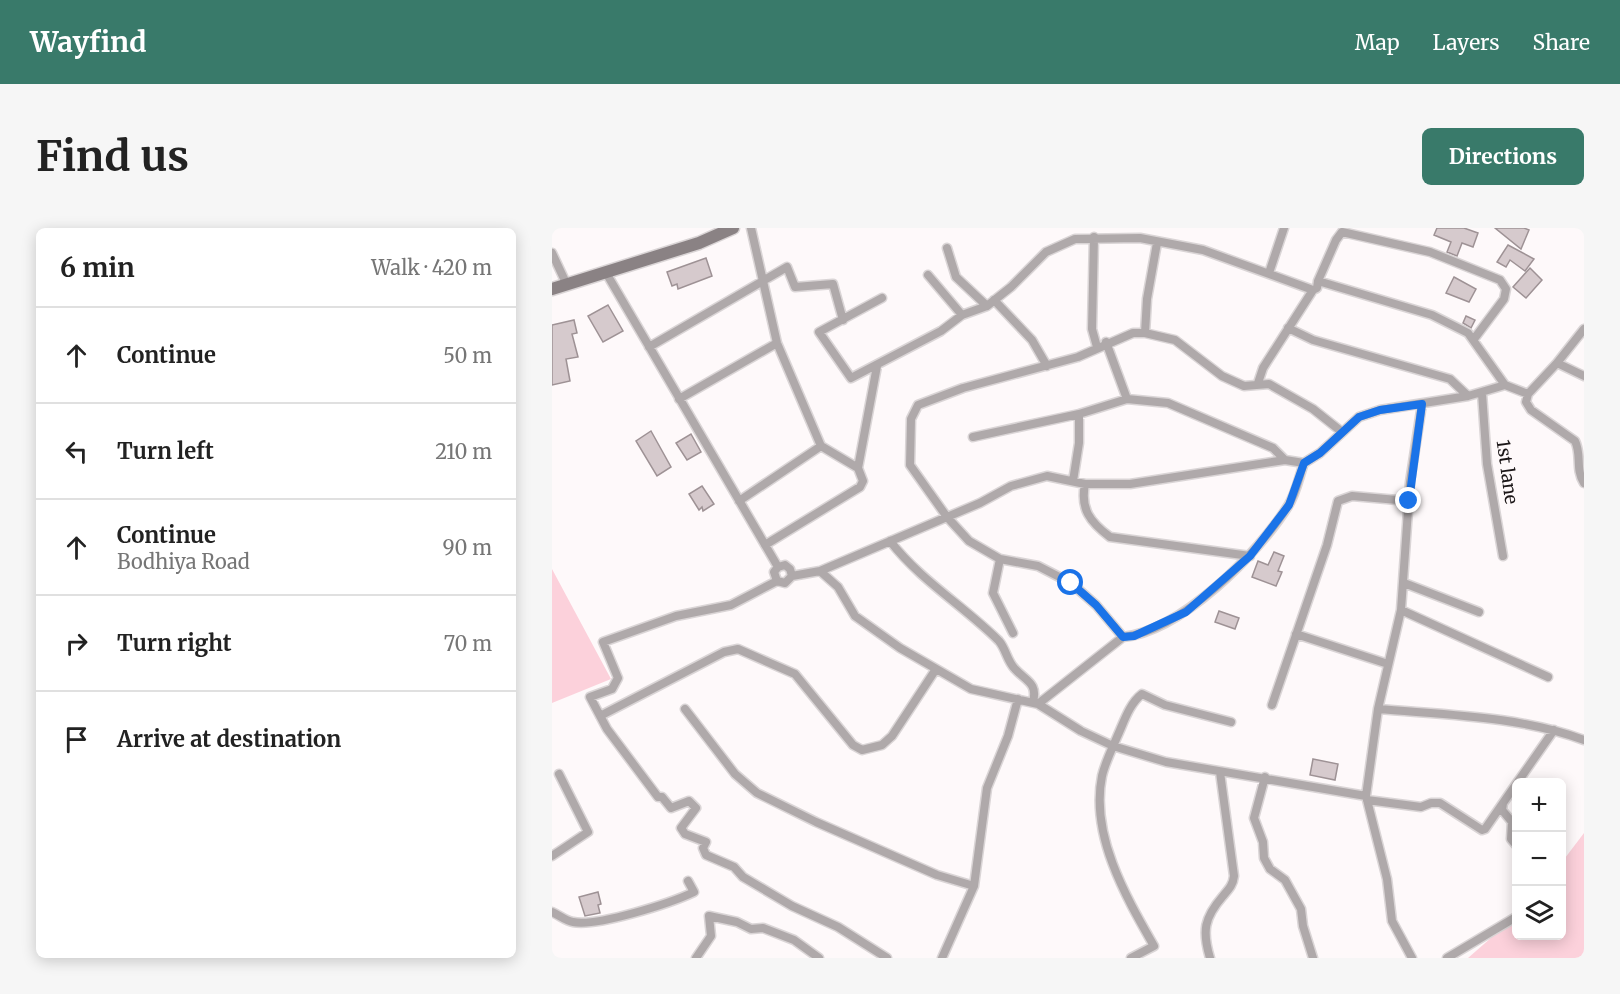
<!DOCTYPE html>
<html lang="en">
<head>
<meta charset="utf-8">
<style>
	body { margin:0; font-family:Merriweather,serif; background:#f6f6f6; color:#222 }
	.controls { position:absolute; right:18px; bottom:18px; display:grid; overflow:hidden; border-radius:9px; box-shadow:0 3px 15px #0003 }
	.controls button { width:54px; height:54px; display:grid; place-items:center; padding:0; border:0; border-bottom:2px solid #e0e0e0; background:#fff; color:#222; font:30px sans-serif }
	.stop { position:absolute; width:18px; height:18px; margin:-14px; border:4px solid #1a73e8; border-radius:50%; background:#fff }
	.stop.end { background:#1a73e8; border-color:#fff; box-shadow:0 2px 6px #0008 }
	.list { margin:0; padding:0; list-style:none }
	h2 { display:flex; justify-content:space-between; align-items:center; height:78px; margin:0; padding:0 24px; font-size:26px }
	h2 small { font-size:20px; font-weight:400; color:#767676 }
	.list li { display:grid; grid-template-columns:39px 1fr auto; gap:18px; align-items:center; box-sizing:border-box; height:96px; padding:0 24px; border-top:2px solid #e0e0e0 }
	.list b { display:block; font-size:22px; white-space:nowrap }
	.list p { margin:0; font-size:20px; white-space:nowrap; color:#767676 }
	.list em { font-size:20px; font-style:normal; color:#767676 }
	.icon { flex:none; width:33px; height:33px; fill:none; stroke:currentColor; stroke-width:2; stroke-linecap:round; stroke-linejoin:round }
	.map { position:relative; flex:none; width:1032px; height:730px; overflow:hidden; border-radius:9px }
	header { display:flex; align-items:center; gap:36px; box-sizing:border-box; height:84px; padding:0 30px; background:#397a6a; color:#fff }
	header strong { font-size:28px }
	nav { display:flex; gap:33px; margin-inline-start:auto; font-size:21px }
	.intro { display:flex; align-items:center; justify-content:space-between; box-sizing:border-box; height:144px; padding:0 36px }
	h1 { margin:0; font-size:42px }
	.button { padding:15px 27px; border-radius:9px; background:#397a6a; color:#fff; font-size:21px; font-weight:700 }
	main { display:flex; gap:36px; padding:0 36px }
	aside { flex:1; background:#fff; border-radius:9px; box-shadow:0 3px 15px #0003 }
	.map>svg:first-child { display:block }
</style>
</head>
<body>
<header>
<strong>Wayfind</strong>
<nav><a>Map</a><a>Layers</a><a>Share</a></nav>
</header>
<div class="intro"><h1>Find us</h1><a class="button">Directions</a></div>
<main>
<aside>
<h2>6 min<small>Walk · 420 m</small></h2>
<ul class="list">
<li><svg class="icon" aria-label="ahead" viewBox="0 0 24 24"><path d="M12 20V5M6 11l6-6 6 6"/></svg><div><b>Continue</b></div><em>50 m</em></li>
<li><svg class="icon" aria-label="left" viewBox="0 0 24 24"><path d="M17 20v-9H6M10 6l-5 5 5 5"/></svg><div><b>Turn left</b></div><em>210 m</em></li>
<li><svg class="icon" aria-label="ahead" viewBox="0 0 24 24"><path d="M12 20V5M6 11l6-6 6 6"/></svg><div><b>Continue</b><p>Bodhiya Road</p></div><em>90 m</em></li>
<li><svg class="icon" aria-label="right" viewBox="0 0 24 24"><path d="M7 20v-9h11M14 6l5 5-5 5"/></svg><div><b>Turn right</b></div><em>70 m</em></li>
<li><svg class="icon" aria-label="arrive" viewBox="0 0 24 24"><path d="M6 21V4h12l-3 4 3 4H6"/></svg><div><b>Arrive at destination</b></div></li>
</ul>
</aside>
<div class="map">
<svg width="1032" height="730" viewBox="0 0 1032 730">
	<rect width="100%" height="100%" fill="#fef9fa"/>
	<!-- green -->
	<path fill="#fcd1db" d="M0,341L59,451L0,475Z
		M1032,605V730H916L964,688V708H1010V634Z"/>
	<!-- building -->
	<path fill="#d6cacd" stroke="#9e9295" stroke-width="1.5" d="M885,0H912L926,5L921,19L910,15L905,28L895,24L899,14L882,7Z
		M943,0H972L977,2L969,21Z
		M956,17L982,31L973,43L958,32L954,39L945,34Z
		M154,30L160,48L126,61L125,56L120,58L115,44Z
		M978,40L990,52L974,70L961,59Z
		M902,49L924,61L917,74L894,65Z
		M56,77L71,103L51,114L36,88Z
		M914,88L923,92L919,100L911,95Z
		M22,92L25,105L20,106L26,129L14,131L18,153L0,157V97Z
		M99,203L119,239L105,248L84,213Z
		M139,206L149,224L135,232L124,215Z
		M150,258L162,276L151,283L150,279L147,282L137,266Z
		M722,324L732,328L726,343L730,344L724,358L700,349L706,333L716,337Z
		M667,383L687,390L683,401L663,394Z
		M761,531L786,536L783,552L758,547Z
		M46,664L49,676L46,677L48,685L33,688L27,669Z"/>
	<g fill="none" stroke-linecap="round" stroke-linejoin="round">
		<!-- minor casing -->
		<g stroke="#dad5d6" stroke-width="11">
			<path id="minor" d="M199,0L225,115L269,218L306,240L311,253L308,259L213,317
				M542,9L540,101L545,119
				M395,20L404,49L435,78
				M0,25L15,57
				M53,43L226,339
				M717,45L732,0
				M376,47L410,87
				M766,53L784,12L790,4L878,24L948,52L954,61L952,71L922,111
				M330,70L267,104L299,150L389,103L410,87L435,78L459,59L494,24L523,11L588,10L651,22L761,62L765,60L766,53L880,87L916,105L953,157
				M442,72L480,112L495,138
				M736,100L761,112L898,151L916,168
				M593,105L595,71L605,15
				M554,114L575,171
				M97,119L235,39L243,59L281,56L291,92
				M1005,135L1032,148
				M706,155L711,140L761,62
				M930,165L935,236L951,328
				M976,166L974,174L979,182L1023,213C1030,227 1023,241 1032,255
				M127,171L225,115
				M421,209L527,186L575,171L616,175L721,220L733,232
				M306,240L325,138
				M521,253L527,215V186
				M533,256C528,281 538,294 558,309L698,328
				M187,273L269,218
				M338,313C369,353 412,378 447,413C454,421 455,433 463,441C474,453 486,455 481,474
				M448,331L441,365L461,405
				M268,343L428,275L459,258L495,248L533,256H578L733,232L752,235L768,225L807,189L828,182L916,168L953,157L976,166L1005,135L1032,101
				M240,348L238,341L233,337L226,339L222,344L225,353L233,355L240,348L268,343L286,359L303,388L348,420L419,461L486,476L529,503L561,518L614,534L814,568
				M225,353L179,377L124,388L51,414L66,450L60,461L38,469L55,501L106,569H110L119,580L137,573L144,580L129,600L133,606L154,614L151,620L154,627L182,639L191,649L240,678L286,699L335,730
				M852,355L927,384
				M849,382L996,449
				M744,406L836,436
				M571,409L544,377L519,355L486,338L448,331L417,313L395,289L358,237L359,191L366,177L411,160L526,129L581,105H593L623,112L670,148L692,158L717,156L761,181L790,204
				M486,476L571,409C629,403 706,326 736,278C744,266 747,249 752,235
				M720,477L775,317L786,273L800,268L857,273
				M133,481L183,546L205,565L264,594L385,647L422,658L435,560L456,508L466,471
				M826,481C894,487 968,488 1032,512
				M48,488L172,424L186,421L243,446L301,517L310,522L330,517L340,508L384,441
				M713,549L702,590L711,614L712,630L718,641L733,652L749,681L751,698L761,730
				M815,572L869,579L879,575H888L930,602L933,601L951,575
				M964,617L959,611L960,594L950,582L951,575L1002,502
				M0,628L36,604L7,546
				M0,684C7,687 14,693 21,694C45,699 119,675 142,664L136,653
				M144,730L159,708L157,688L185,694L199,701L211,700L242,712L267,730
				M390,730L422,658
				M579,730L602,718C574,669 538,607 550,548C553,535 560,521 565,509C572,494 577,476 590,466L613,477L679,494
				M658,730C650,703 652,690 671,668C677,661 681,657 682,648L668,544
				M860,730L840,693L835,651L814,568L826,481L849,382L858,254L870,176
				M895,730L964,689"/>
		</g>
		<!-- secondary casing -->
		<g stroke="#dad5d6" stroke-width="15">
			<path id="secondary" d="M0,61L147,15L181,0"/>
		</g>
		<!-- minor -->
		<use href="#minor" stroke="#afa9aa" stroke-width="8"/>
		<!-- secondary -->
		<use href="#secondary" stroke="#8a8284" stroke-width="12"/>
	</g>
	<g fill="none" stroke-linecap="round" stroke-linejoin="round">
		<!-- route -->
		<path stroke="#1a73e8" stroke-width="8" d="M519,355L544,377L571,409L582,408L634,384L698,328L737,277L752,235L768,225L807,189L828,182L870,176L857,273"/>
	</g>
	<g text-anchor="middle" stroke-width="6" stroke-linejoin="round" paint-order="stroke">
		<!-- street labels -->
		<g font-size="18" fill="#1b1617" stroke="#fef9fa">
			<text transform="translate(955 244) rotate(82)" y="6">1st lane</text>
		</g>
	</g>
</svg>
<div class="controls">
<button>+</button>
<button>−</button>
<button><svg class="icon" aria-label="layers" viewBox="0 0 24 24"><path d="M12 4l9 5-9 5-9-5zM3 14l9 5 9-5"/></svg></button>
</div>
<div class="stop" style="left:519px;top:355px"></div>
<div class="stop end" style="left:857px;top:273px"></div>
</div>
</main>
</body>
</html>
